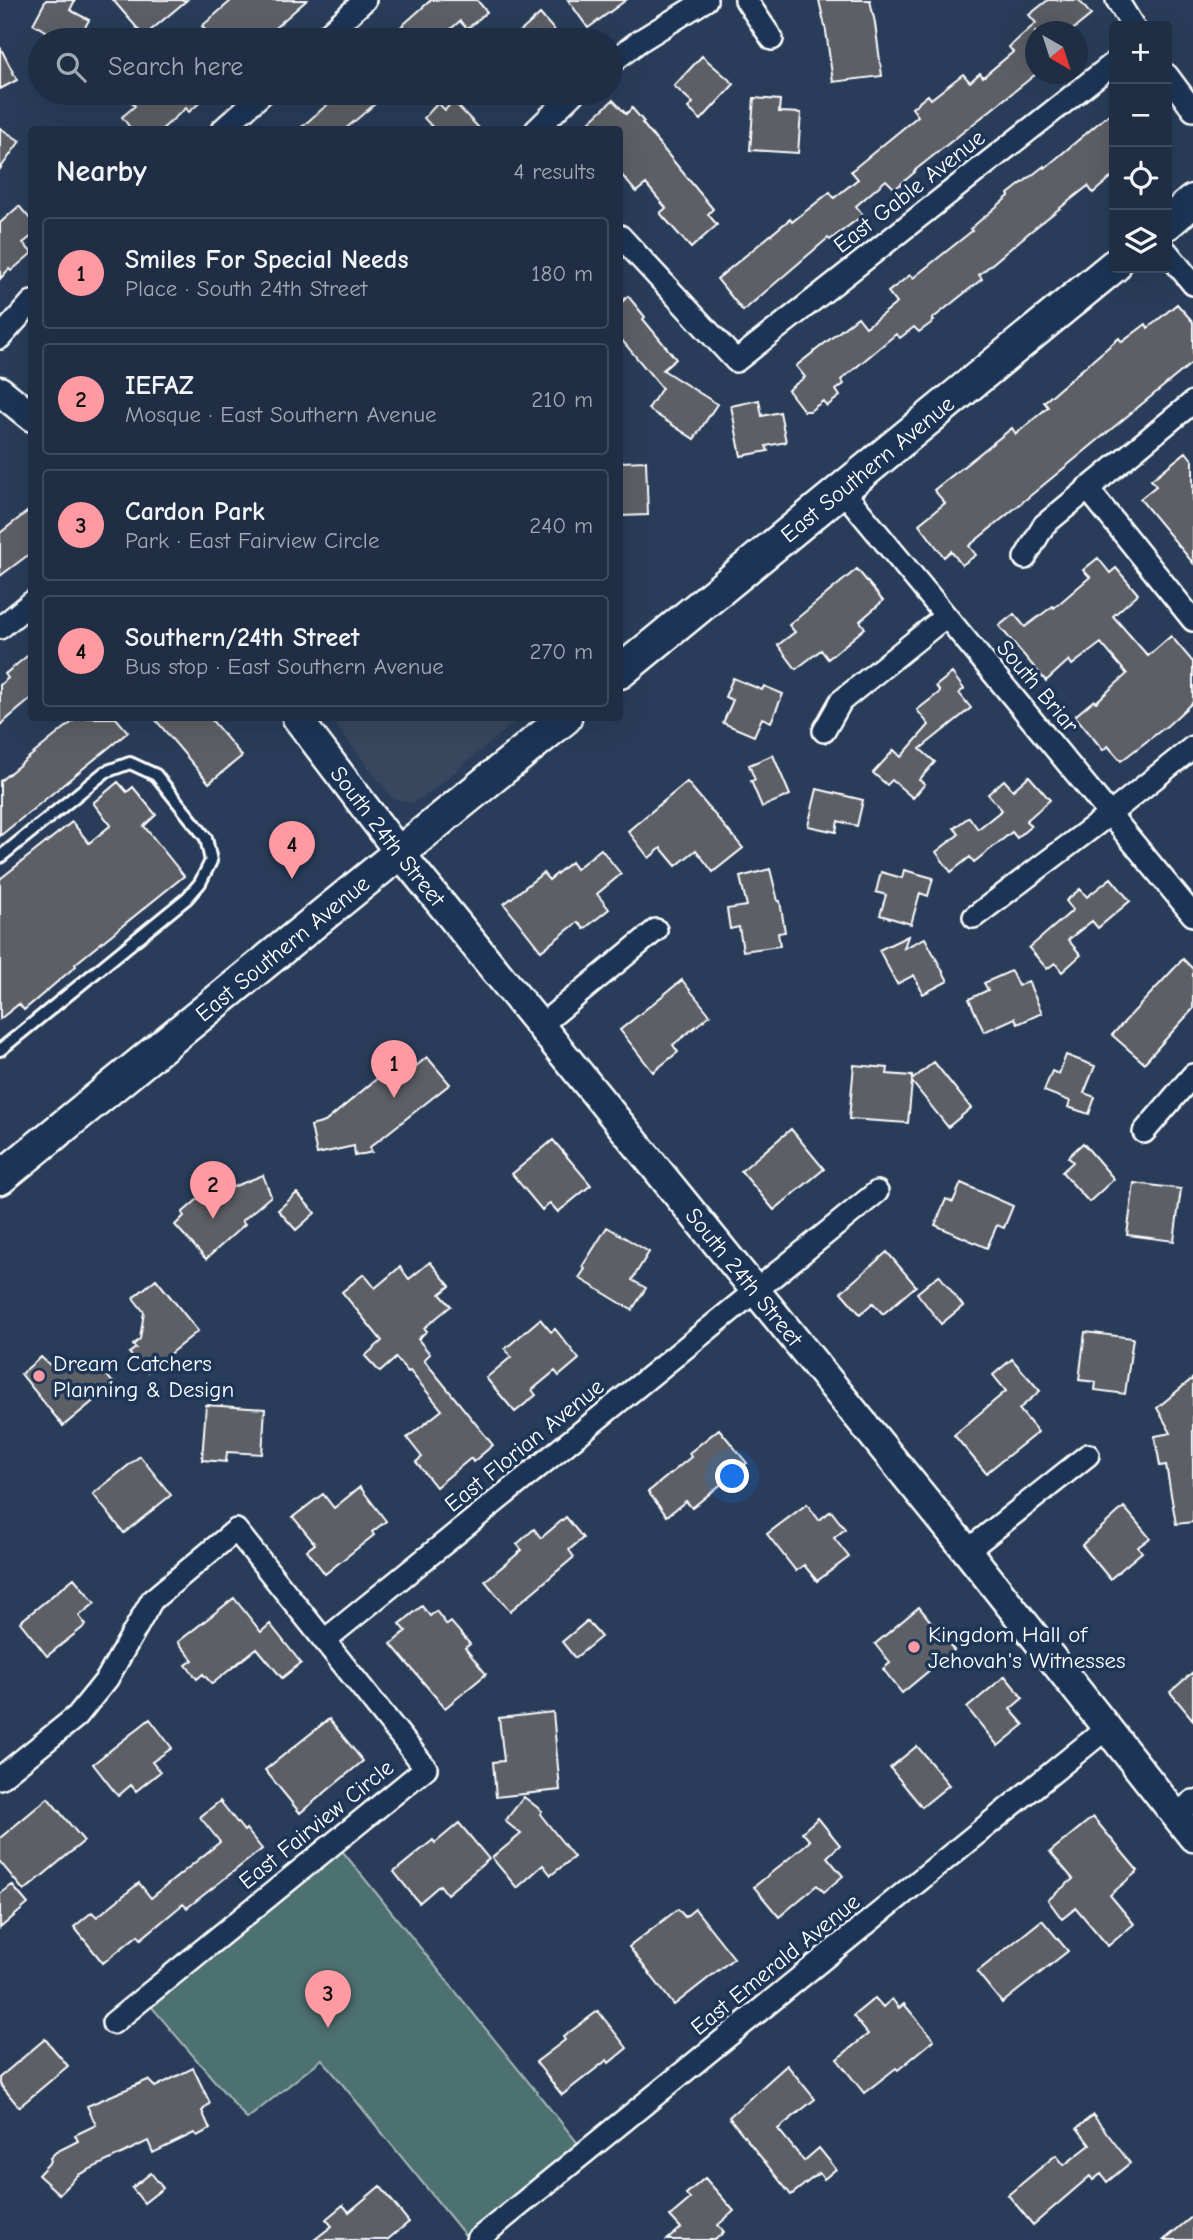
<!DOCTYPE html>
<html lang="en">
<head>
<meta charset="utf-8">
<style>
	body { margin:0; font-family:"Comic Neue",sans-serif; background:#27364b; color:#f1f3f6 }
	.controls { position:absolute; right:21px; top:21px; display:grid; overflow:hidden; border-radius:7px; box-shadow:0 7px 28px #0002 }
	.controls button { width:63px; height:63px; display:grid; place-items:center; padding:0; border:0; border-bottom:2px solid #3c4a5d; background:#1f2e44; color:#f1f3f6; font:35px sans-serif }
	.compass { position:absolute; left:1025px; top:21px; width:63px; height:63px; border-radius:50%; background:#1f2e44; box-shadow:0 7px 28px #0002; rotate:141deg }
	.you { position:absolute; left:733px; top:1477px; width:24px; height:24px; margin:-18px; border:5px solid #fff; border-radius:50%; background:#1a73e8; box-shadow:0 0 0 10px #1a73e833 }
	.badge { display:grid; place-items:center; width:46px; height:46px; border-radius:50%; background:#ff9aa2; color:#111; font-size:23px; font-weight:700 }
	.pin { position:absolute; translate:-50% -58px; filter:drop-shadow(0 2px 4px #0008) }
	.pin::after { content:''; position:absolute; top:37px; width:24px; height:21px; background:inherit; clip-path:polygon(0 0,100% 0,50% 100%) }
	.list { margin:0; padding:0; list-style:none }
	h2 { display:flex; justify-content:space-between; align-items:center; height:91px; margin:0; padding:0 28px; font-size:30px }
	h2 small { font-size:23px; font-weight:400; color:#a1a8b2 }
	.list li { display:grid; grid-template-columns:46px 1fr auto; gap:21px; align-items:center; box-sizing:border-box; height:112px; margin:0 14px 14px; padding:0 14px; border:2px solid #3c4a5d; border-radius:7px }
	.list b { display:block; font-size:26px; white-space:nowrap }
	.list p { margin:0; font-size:23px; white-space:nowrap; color:#a1a8b2 }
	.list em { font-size:23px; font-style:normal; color:#a1a8b2 }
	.icon { flex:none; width:38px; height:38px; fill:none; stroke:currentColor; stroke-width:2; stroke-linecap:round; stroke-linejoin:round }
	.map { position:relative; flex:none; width:1193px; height:2240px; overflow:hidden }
	.search { position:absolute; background:#1f2e44; box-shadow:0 7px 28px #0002; left:28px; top:28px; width:595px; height:77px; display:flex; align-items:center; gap:18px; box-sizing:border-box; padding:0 24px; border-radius:38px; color:#a1a8b2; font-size:26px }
	.panel { position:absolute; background:#1f2e44; box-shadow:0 7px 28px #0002; left:28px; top:126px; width:595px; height:595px; border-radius:7px }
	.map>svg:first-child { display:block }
</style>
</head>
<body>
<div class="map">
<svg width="1193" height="2240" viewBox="0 0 1193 2240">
	<rect width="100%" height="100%" fill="#293d5a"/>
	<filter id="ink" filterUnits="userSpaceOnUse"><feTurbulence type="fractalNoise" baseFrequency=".0143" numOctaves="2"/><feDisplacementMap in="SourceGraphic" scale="14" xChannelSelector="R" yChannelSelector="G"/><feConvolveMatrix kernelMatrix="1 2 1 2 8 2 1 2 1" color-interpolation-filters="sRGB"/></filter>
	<g filter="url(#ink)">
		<!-- built -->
		<path fill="#38475d" d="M330,718H520L423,798L410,803L392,798Z"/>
		<!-- green -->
		<path fill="#4e6f70" stroke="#a6b7b8" stroke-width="2" d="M335,1842L585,2152L469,2240L322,2059L247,2119L144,1998Z"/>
		<!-- building -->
		<path fill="#5b5e65" stroke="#fff" stroke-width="2" d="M46,0H75L70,10L89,20L78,40H62L33,24Z
			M113,0H187L144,36Z
			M232,0H307L261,40H214L202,26Z
			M431,0H477L487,12L467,29L460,21L438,40H386Z
			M568,0H626L588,28Z
			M819,0H870L875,23L882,76L833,82L826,31Z
			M1048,0H1079L1091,15L1070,32H1035L1036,74L914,171L915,172L895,189L886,180L856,206L863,215L830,240L828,238L743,311L717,279L790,219L792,222L830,192L834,198L858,179L851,171L918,116L912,108L928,95L931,99L963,74L970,82L980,73L983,77L1013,52L1009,47L1036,23L1029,15Z
			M540,14L563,40H511Z
			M0,47L17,80L0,89Z
			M702,56L734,84L701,120L688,108L693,103L674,86Z
			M138,93H211L189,112L186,108L161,130H132L122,117L135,106L130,100Z
			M317,93H388L344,130H298L327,105Z
			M754,98L780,100L779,112L801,113L798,153L750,150Z
			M613,100L626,114L632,108L644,122L642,123L713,209L708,214L717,225L691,248L660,213L666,208L646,184L636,192L620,173V130H598L590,121Z
			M453,101L481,130H435L424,118L438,103L445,110Z
			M1114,110V175L1093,193L1088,186L1031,231L979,275L982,279L932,319L934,321L919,332L914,327L900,338L896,334L841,380L844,384L836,390L840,396L827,406L823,401L810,411H804L788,390L805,377L796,366L858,317L866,327L897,303L888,292L910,275L913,278L972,231L970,229L1009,196L1008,194L1044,166L1045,168Z
			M0,128L20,141L0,169Z
			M19,206L32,221V236L23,243L32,253L11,271L9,269L0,279V223Z
			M628,296L645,317L643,319L676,359L663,370L717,404L694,439L648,409L662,388L620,338V304Z
			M1177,304L1193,322V362L969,546L976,555L962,565L951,551L944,557L919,524L945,503L934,490L1012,428L1016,434L1048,407L1044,402L1119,338L1122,342L1146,324L1148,328Z
			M759,400L762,416L780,412L786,442L766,446L768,451L741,456L731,406Z
			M1186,452L1193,461V563L1140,499L1156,486L1151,480Z
			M646,461L648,515L620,516V462Z
			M32,508V552L0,576V533Z
			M1098,558L1110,573L1116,568L1138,594L1113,616L1148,656L1171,636L1193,662V702L1168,725L1121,761L1108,746L1103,750L1075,716L1094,700L1096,702L1127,674L1101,643L1072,665L1069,660L1046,681L999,626L1014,614L1025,627L1053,606L1054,608L1090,577L1083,570Z
			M857,569L883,601L860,621L865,628L828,659L821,650L796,669L778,645L795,632L789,625Z
			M32,652V698L0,725V685L8,678L5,674Z
			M952,673L964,689L959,693L971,708L920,749L935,762L919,780L925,784L913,798L892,780L887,785L873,773L894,750L901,757L929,725L917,710L940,692L936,686Z
			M733,678L762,690L764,686L783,694L771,722L762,718L754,736L723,723L733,700L725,697Z
			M77,718H116L128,732L0,836V781Z
			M154,718H210L242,756L209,783Z
			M773,755L790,795L762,807L751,781L755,780L749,765Z
			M1029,776L1050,800L1026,821L1031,826L1017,838L1012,832L974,862L970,857L951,872L936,852L959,834L954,828L969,817L978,829L1002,810L988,794L1004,780L1013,790Z
			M118,782L127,792L133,787L156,815L144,826L184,876L75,964L76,966L24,1010L19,1004L0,1019V879L72,822L89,843L111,825L93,803Z
			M687,782L743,848L713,872L696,850L676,866L661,848L649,858L628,831Z
			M817,789L863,800L857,826L838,821L836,832L808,826Z
			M601,849L621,874L597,894L609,909L584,929L578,922L541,951L504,904L543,873L549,880L571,862L576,869Z
			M770,869L778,901H780L785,932L778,933L780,946L743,951L739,927L730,929L727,909L747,906L740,877Z
			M904,870L933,878L928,896L920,893L911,924L880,915L886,895L876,892L881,872L902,878Z
			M1111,878L1130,901L1098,928L1092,921L1068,940L1081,955L1062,972L1055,963L1047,969L1029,948L1073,910L1066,901L1080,889L1087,897Z
			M908,936L904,948L925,938L948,981L923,994L914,975L897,984L879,950Z
			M1183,959L1193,969V1009L1144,1063L1112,1035Z
			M1011,971L1018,986L1028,981L1042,1013L1018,1024L1015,1018L984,1032L969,999L988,990L984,983Z
			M682,980L710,1015L673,1045L678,1052L653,1072L620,1030Z
			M1066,1055L1095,1066L1084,1093L1095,1097L1089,1114L1068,1107L1070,1101L1044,1091L1052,1071L1059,1074Z
			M427,1057L450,1084L370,1147L372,1152L355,1156L354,1146L317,1154L311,1126L325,1122L398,1061L408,1073Z
			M934,1062L971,1108L948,1127L912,1082L908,1123L849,1119L854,1065L888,1068L887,1074L912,1076V1080Z
			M791,1129L824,1169L774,1210L741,1171Z
			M553,1140L591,1185L558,1212L550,1203L542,1210L512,1174Z
			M1083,1143L1114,1179L1089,1202L1062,1172L1073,1162L1068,1157Z
			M263,1175L271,1196L242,1221L245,1224L206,1259L175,1225L184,1216L182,1213L199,1198L202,1201L223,1182L228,1189Z
			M961,1183L1013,1206L1004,1228L997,1225L987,1248L935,1225L946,1199L953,1202Z
			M1134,1183L1181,1189L1174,1241L1127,1235Z
			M297,1193L315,1213L296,1230L278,1210Z
			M607,1227L649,1252L632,1280L646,1288L632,1310L579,1278L585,1269L582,1267Z
			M887,1252L916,1286L883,1314L873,1303L860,1314L841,1292Z
			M430,1262L450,1286L440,1294L451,1306L424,1328L427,1331L418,1339L430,1354L424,1360L493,1445L473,1462L471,1458L436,1487L416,1462L422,1457L407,1438L442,1410L410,1371L408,1372L396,1358L380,1372L365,1356L382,1341L342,1292L364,1274L375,1288L400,1267L409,1279Z
			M939,1275L963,1306L941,1324L917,1293Z
			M156,1279L198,1331L147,1372L129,1353L136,1348L133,1345L140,1339L144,1312L133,1298Z
			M540,1319L551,1332L555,1329L579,1359L559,1376L555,1371L532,1390L536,1395L515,1412L486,1378L511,1357L505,1349Z
			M1085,1332L1133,1338L1125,1394L1095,1390L1096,1382L1079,1380Z
			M41,1357L51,1366L85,1369L97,1363L114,1384L63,1426L21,1374Z
			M1012,1359L1040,1391L1019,1409L1038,1432L986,1473L954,1435L1006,1391L993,1375Z
			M1193,1378V1522L1176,1524L1166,1465L1160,1466L1155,1436L1171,1433L1157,1408Z
			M206,1405L265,1409L262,1454L227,1452L226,1462L202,1460Z
			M719,1429L747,1463L692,1508L686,1501L667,1516L648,1492L691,1457L689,1453Z
			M140,1456L171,1495L124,1533L93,1494Z
			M360,1487L386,1521L372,1532L374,1535L325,1574L307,1550L315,1544L293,1517L323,1494L334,1508Z
			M807,1504L819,1520L831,1511L845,1529L834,1538L849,1557L817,1581L804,1565L796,1571L767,1534Z
			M1124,1507L1150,1538L1138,1547L1142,1552L1110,1579L1082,1545Z
			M566,1517L583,1538L569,1550L574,1557L510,1611L485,1581L522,1550L517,1544L534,1529L541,1538Z
			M74,1578L95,1603L79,1616L86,1625L47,1656L20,1622Z
			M234,1598L261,1632L270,1624L301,1663L282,1678L257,1648L212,1684L203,1674L197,1679L186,1665L193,1660L178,1642Z
			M422,1606L430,1616L436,1611L447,1625L451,1622L470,1644L465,1648L486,1674L445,1708L391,1644L406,1631L400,1624Z
			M919,1607L954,1650L902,1693L883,1669L890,1663L875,1644Z
			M587,1621L601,1637L575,1658L562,1642Z
			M1193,1672V1720L1170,1692Z
			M1005,1676L1023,1698L1010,1709L1024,1725L998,1746L967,1708Z
			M553,1712L560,1790L496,1797L493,1762L504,1761L499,1718Z
			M150,1719L172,1748L152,1762L160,1772L136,1791L131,1785L118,1796L93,1764Z
			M329,1719L363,1761L300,1813L265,1770Z
			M917,1746L949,1785L922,1807L890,1768Z
			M524,1797L542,1811L540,1814L574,1857L551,1875L543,1865L517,1888L492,1858L521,1834L505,1821Z
			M48,1798L84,1841L24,1891L0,1862V1838Z
			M220,1801L244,1831L246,1829L262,1849L187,1908L183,1904L141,1939L138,1935L103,1963L74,1927L92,1912L97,1917L139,1883L151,1898L220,1842L200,1817Z
			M1093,1817L1138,1871L1110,1895L1134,1924L1108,1946L1076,1908L1062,1919L1048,1900L1073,1879L1050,1852Z
			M818,1818L840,1845L827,1857L843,1876L824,1892L817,1885L779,1917L754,1887L810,1841L802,1832Z
			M459,1823L489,1859L447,1894L440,1885L419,1903L394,1872L433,1840L435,1843Z
			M12,1885L28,1904L0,1928V1894Z
			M678,1909L685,1917L695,1909L734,1958L674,2005L629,1947Z
			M1042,1920L1068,1951L1002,2003L977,1972Z
			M875,1998L883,2007L892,1999L899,2008L904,2004L934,2040L898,2070L896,2068L864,2093L837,2059L868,2034L853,2016Z
			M598,2011L627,2048L609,2063L607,2060L562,2095L536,2062L565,2040L563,2037Z
			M45,2039L68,2066L19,2107L0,2084V2077Z
			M787,2065L815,2099L778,2129L804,2161L819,2148L836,2169L824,2179L819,2173L791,2195L729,2117Z
			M193,2068L210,2103L202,2111L210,2129L197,2136L194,2133L153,2153L148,2141L78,2175L59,2194L38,2175L51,2161L50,2158L56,2152L78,2141L75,2135L96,2125L87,2106L148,2080L155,2087Z
			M1093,2115L1130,2163L1107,2182L1101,2174L1093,2180L1090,2176L1033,2225L1008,2195L1056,2155L1064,2165L1090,2145L1077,2128Z
			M151,2173L163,2188L144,2203L132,2188Z
			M705,2178L734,2211L718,2225L724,2232L715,2240H667L681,2228L670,2216L690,2199L686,2194Z
			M380,2186L409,2222L387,2240H314L332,2226L326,2219L343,2205L349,2212Z
			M1193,2216V2240H1164Z"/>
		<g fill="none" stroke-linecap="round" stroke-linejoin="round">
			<!-- service casing -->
			<g stroke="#fff" stroke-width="16">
				<path id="service" d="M0,857L105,772L130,763L156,775L206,838L211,861L200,883L187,898L0,1050"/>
			</g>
			<!-- minor casing -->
			<g stroke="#fff" stroke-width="26">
				<path id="minor" d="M746,0L772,39
					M1117,0L1133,26
					M321,40L365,0
					M611,63L638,42L706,0
					M1167,75L1193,110
					M222,130L263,93
					M536,130L574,93
					M620,236L736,361L1114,63
					M1167,252L1193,284
					M0,338L32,302
					M1087,488L1193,620
					M842,490L1193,915
					M1025,558L1044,525L1193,402
					M0,628L32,602
					M824,731L841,701L946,616
					M974,917L1110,814L1193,747
					M541,1025L656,930
					M1144,1132L1193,1075
					M967,1551L1088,1455
					M325,1640L877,1192
					M0,1778L77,1716L107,1679L152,1600L236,1530L426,1768L113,2023
					M1176,1815L1193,1801
					M477,2240L1107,1728"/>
			</g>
			<!-- tertiary casing -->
			<g stroke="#fff" stroke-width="33">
				<g id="tertiary">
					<path d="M0,391L32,417"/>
					<path id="s1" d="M297,718L399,852L967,1551L1193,1837"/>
				</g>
			</g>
			<!-- secondary casing -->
			<g stroke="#fff" stroke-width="37">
				<g id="secondary">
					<path d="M1167,223L1193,201"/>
					<path id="s2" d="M620,672L1114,266"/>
					<path id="s3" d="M0,1178L565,718"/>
				</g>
			</g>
			<!-- service -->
			<use href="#service" stroke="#1d3557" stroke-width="10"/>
			<!-- minor -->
			<use href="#minor" stroke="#1d3557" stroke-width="21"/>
			<!-- tertiary -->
			<use href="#tertiary" stroke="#1d3557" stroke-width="28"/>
			<!-- secondary -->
			<use href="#secondary" stroke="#1d3557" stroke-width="32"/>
		</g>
	</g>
	<!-- markers -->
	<g fill="#ff9aa2" stroke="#1d3557" stroke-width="2.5">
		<circle cx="39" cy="1376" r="7"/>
		<circle cx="914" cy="1647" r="7"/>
	</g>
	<g text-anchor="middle" stroke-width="7" stroke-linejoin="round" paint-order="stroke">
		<!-- street labels -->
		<g font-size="23" fill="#fff" stroke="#1d3557">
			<text transform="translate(909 191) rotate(-38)" y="8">East Gable Avenue</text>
			<text dy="8" stroke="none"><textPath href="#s2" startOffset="320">East Southern Avenue</textPath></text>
			<text transform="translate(1038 686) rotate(50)" y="8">South Briar</text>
			<text dy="8" stroke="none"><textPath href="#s1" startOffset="149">South 24th Street</textPath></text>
			<text dy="8" stroke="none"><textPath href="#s3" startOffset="364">East Southern Avenue</textPath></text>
			<text dy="8" stroke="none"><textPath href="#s1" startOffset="716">South 24th Street</textPath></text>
			<text transform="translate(524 1445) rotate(-39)" y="8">East Florian Avenue</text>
			<text transform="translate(316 1824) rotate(-39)" y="8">East Fairview Circle</text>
			<text transform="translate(775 1964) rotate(-39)" y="8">East Emerald Avenue</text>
		</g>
		<!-- poi labels -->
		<g font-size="23" fill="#fff" stroke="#1d3557" text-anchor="start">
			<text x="53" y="1371">Dream Catchers<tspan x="53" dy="26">Planning &amp; Design</tspan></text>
			<text x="928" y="1642">Kingdom Hall of<tspan x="928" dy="26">Jehovah's Witnesses</tspan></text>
		</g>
	</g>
</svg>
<div class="controls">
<button>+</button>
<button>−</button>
<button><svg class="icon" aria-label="locate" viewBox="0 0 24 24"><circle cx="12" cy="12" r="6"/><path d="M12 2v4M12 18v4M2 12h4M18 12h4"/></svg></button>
<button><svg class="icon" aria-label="layers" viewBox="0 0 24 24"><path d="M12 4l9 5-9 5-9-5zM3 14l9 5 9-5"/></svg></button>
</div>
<svg class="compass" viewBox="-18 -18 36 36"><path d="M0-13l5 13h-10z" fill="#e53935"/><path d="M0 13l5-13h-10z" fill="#a1a8b2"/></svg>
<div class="you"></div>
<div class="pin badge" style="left:394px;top:1098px">1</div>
<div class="pin badge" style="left:213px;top:1219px">2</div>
<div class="pin badge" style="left:328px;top:2028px">3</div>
<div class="pin badge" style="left:292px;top:879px">4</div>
<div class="search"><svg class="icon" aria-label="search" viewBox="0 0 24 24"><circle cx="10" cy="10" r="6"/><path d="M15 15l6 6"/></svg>Search here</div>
<section class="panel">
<h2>Nearby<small>4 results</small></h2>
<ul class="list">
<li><span class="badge">1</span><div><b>Smiles For Special Needs</b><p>Place · South 24th Street</p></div><em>180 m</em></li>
<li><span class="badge">2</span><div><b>IEFAZ</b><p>Mosque · East Southern Avenue</p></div><em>210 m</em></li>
<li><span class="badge">3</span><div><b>Cardon Park</b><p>Park · East Fairview Circle</p></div><em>240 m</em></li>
<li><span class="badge">4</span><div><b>Southern/24th Street</b><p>Bus stop · East Southern Avenue</p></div><em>270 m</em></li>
</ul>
</section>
</div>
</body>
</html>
